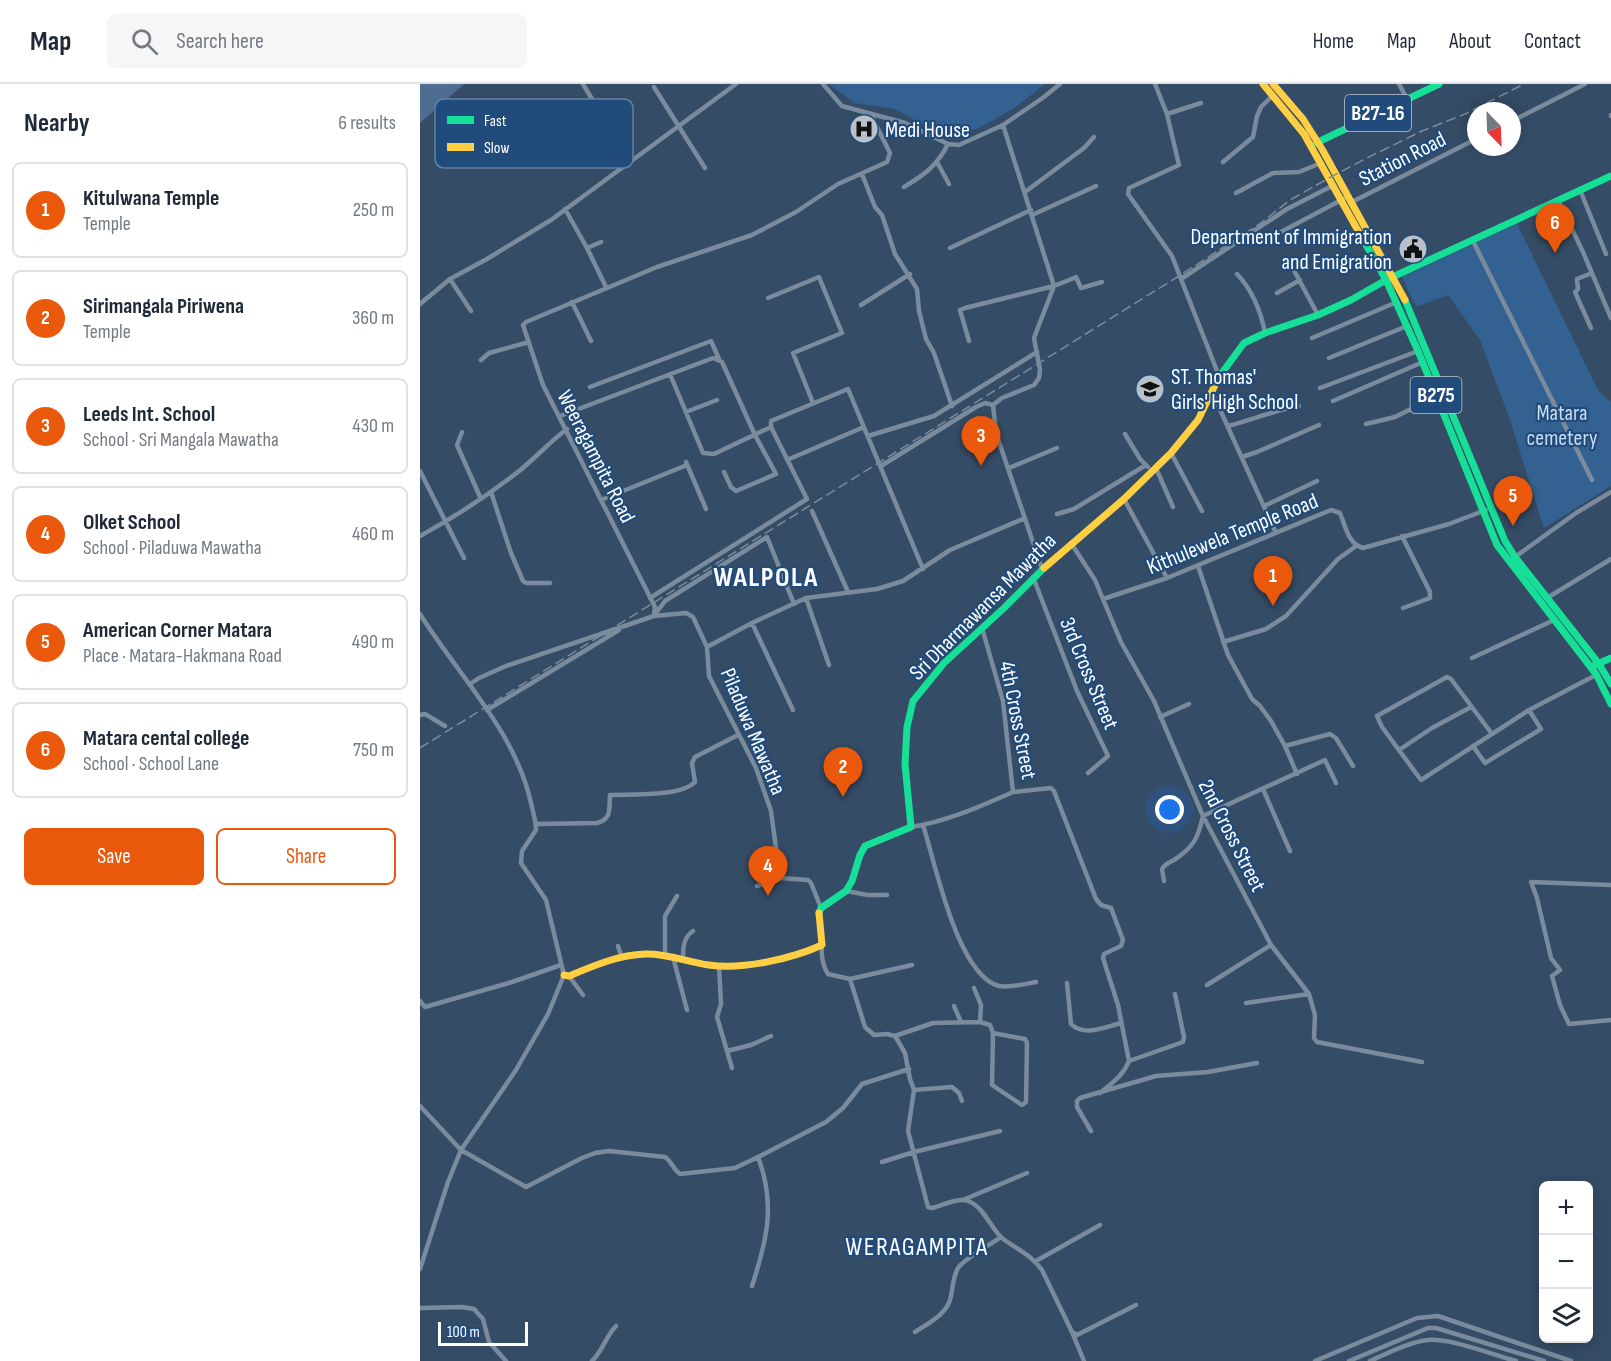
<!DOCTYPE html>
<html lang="en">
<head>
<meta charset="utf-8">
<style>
	body { margin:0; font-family:"Sofia Sans Condensed",sans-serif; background:#f6f6f7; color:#1f2937 }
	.controls { position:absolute; right:18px; bottom:18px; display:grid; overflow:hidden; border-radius:9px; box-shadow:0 3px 15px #0003 }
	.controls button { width:54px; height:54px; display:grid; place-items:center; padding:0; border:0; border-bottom:2px solid #e0e1e3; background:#fff; color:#1f2937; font:30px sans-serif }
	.compass { position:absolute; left:1047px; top:18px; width:54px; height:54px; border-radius:50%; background:#fff; box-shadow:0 3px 15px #0003; rotate:157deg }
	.scale { position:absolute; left:18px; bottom:15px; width:90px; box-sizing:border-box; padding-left:6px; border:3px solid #fff; border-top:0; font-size:16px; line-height:21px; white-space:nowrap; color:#fff; -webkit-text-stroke:4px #204b7b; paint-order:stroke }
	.you { position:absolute; left:750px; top:726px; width:21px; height:21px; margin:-15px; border:4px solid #fff; border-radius:50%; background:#1a73e8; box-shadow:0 0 0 9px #1a73e833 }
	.badge { display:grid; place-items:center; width:39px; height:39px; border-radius:50%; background:#ea580c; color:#fff; font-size:20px; font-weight:700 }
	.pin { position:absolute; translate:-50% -50px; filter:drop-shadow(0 2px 3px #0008) }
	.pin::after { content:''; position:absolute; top:32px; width:21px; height:18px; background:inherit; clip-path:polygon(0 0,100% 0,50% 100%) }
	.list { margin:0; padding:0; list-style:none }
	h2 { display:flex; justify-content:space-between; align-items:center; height:78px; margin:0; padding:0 24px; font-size:26px }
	h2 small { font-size:20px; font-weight:400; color:#747a83 }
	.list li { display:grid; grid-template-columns:39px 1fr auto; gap:18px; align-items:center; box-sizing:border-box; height:96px; margin:0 12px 12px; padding:0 12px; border:2px solid #e0e1e3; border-radius:9px }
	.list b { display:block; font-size:22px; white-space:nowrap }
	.list p { margin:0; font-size:20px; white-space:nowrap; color:#747a83 }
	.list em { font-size:20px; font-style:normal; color:#747a83 }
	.actions { display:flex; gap:12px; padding:18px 24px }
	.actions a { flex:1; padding:14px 0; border:2px solid #ea580c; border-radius:9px; text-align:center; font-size:21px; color:#ea580c }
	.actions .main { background:#ea580c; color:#fff }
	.icon { flex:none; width:33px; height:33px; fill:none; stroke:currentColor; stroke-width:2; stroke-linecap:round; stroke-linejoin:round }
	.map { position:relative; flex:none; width:1191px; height:1277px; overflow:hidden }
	header { display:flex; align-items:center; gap:36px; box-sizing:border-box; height:84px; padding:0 30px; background:#fff; border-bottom:2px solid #e0e1e3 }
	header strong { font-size:28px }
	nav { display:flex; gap:33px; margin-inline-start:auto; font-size:21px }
	.search { width:420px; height:54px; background:#f6f6f7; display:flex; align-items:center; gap:15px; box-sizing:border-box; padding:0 21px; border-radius:9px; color:#747a83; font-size:22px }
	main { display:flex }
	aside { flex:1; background:#fff }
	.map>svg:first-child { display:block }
</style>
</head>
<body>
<header>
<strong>Map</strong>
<div class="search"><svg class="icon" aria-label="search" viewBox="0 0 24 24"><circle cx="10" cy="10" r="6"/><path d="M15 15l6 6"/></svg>Search here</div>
<nav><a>Home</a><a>Map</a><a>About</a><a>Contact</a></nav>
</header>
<main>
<aside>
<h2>Nearby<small>6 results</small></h2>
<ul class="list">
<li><span class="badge">1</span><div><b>Kitulwana Temple</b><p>Temple</p></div><em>250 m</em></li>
<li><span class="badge">2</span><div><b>Sirimangala Piriwena</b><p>Temple</p></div><em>360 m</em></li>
<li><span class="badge">3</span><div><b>Leeds Int. School</b><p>School · Sri Mangala Mawatha</p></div><em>430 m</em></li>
<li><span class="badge">4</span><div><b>Olket School</b><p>School · Piladuwa Mawatha</p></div><em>460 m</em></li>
<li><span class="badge">5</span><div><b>American Corner Matara</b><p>Place · Matara-Hakmana Road</p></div><em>490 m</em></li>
<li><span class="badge">6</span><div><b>Matara cental college</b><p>School · School Lane</p></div><em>750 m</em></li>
</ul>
<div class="actions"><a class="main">Save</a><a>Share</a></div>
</aside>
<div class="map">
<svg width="1191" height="1277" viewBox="0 0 1191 1277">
	<rect width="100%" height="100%" fill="#354c66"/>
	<!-- green -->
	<path fill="#336292" d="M409,0H625L593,25L559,44L531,50L503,41L475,25L435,19Z
		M1097,140L1179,308L1191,318V402L1124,444L1089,333L1060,256L1028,211L996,223L982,193Z"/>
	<!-- water -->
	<path fill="#4e6d90" d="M0,0H44L0,39Z"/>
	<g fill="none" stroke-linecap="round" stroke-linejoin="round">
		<!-- street -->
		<path stroke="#7a8b9d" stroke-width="4.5" d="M163,0L187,40
			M403,0L422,22L485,39L528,60L539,61L583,41L624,13L640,0
			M735,0L747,30L759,81L709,104L708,110L752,172L799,292
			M979,0L987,15
			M234,3L285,84
			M747,30L781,19
			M1191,31V32
			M1092,37L1165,0
			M583,41L634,202L614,254L620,286L619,294L614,301L582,314L573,321L576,349L622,485
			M517,78L529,100
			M803,78L833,53L837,32L841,23L853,11
			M442,90L455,123L462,131L475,170L497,205L499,227L506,255L514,269L532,322
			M484,103C504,91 517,82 528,60
			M1160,106L1186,170
			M605,108L664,64L674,53
			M816,109L853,89L879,88L901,79
			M1138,116L1163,168L1191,234
			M930,119L1056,55
			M145,125L167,164L186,203
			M612,131L676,102
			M1052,155L1172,396
			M840,159L927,113
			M167,164L181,158
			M530,164L611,126
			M870,179L898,231
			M817,190C832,206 841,228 845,249
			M30,195L51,227
			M761,195L867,125L914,101
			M857,209L880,196
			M348,214L399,193L422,249L373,269L393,319
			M152,218L171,257
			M0,220L30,195L67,175L131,136L316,0
			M441,221L490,190
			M1171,244L1155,208L1158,205L1157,195L1172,189
			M892,254L977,218
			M549,257L540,226L545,224L634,202L654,194L656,193L661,204L682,198
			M909,274L987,242
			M61,276L69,269L109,258
			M250,290L283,369L294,370L351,343
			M170,303L291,257L299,275
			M900,304L998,267
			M792,308L856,449
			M913,317L1003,278
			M266,328L297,316
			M140,332L293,274L302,278L335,351L356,390L316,407L311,403L304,388
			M946,340L975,333L1017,312
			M808,342C832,336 855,326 879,322
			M42,348L37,361L61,415
			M705,350L720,375L728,383
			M448,352L514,332L617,268
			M751,369L782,427
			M822,373L837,368L899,341
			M367,376L444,343
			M266,378L286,425
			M461,382L556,323L565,319L573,321
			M589,384L637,364
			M736,384L753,423
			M0,387L44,474
			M71,408L91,469L103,497L106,499H130
			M704,415L747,494
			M181,416L267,381
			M844,422L897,397
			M392,427L428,508
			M637,430L654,425L726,381
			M0,452C33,434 64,414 94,391C113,377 128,359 147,345
			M982,452L1010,508V514L983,524
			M651,459L675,496L701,558L734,617L783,732L851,861L889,910L895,931L894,954L897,958L1002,978
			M1095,473L1156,429L1191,408
			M778,482L808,571L832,615L840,622L851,637L865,662L877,690
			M613,493L657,607L688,672L668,689
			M230,514L387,415L351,343V337L428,305L503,485
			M386,514L409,581
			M1127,514L1191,475
			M683,515L747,494L911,426L920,429C925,441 928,460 943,464L1029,440L1066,426
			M236,529L245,517L347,453L374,520
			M0,530C38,591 95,647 111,719C113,728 116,737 116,746L102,767L101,779L126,816L144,891L128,930L96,986L41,1066L28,1098L0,1185
			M234,532L235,523L123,301L103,241L106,238L237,183L332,151L376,128L418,100L467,78L470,69L451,31
			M332,539L373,626
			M562,544L583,617L593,708L631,704L634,707L676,815L681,821L691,824L703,856L701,862L684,870L683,874L698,921L709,977C703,992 692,999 680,1009
			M803,558L846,545L866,532L918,475L936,462
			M287,563L332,539L386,514L457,505L483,497L530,466L605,434
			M1052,574L1134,536
			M50,600L59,594L86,582L234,532L266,529L273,533L287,563L289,592L336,684L351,727L360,794L388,796L391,799L401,824
			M67,626L199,546
			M0,631L5,630L25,642
			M740,633L769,620
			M1072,650L1031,595L1027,593L957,632L962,643L1001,696L1109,626L1176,591
			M865,662L910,650L916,654L933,682
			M1053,662L1065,679L1121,645L1109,626
			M979,666L1012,644L1051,623
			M843,705L870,767
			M116,740L177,739C192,735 189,725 190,711C212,710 260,713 275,698L272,679L275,673L318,651
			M503,741C515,778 537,891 579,902C591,904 605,900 616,898
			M491,743C526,738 561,722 593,708
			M744,797L742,785C745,780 748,779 754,776C774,763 778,754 783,732L905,676L916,699
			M1191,801L1111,798L1117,814L1131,874L1140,886L1132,892L1140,921L1149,940L1191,936
			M337,802L360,794
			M426,807L448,811H467
			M402,861C401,871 403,882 408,890L430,895L492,881
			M198,862L202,874
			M245,871V832L257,812
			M253,873L267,926
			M263,876C263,864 263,854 273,847
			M299,882L301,920L297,933L312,984
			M149,892L163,911
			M430,895L445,943L454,951L467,950L475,952L485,969L490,995L494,1006L488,1047L508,1123L512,1124C521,1122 539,1113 548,1117C564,1123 570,1143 582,1154C596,1165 612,1171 622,1186L652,1248L657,1251L716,1221
			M647,899L651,940C664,953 685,943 701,939
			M787,901L851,861
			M554,904L561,921L560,938
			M0,917L5,923L92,898L141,881
			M826,919L889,910
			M534,922L541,938
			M475,952L513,939L560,938L570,941L573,949L605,955L607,959L606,1018L602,1021L572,1001L573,949
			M307,967L331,961L351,952
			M709,977L763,958L764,953L755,910
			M494,1006L532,1003L539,1009L542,1017
			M0,1022L41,1066L106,1103L162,1074L175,1069L189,1067L245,1073C252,1078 253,1085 260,1090L315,1084L338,1073L406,1038L423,1024L442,1000L489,985
			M671,1047L657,1023V1017L660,1014L736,992L788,988L837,979
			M462,1078L494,1068L580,1047
			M543,1116L607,1089
			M616,1177L680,1141
			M332,1202C347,1156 356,1120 338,1073
			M0,1224L42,1223L54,1225L63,1235L69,1258L86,1277
			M495,1248C509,1239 528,1230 531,1212C533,1202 533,1193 538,1184C545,1174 570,1161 581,1153
			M652,1248L664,1277
			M172,1277C182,1268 186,1252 196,1242
			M895,1277L997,1234L1018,1232L1151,1277
			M929,1277L1008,1244H1016L1124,1277
			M950,1277C968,1269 989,1258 1008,1256C1031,1254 1073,1271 1096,1277"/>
		<!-- fast -->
		<path stroke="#16e098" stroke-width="7" d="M896,59L1019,0
			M941,152L966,196L998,267L1077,461L1176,590L1191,620
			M985,216L1085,457L1095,473L1179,580L1191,600
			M799,293L824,259L845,249L898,231L931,216L966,196L1191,92
			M1171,583L1191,574
			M399,829L401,824L426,807L432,797L440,771L445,762L491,743L485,680L487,643L493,617L524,579L584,524L624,484"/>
		<!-- slow -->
		<path stroke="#ffcf43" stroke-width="7" d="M843,0L884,50L941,152
			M853,0L883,35L902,65L985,216
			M624,484L704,415L751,369L778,336L799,293
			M144,891L149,892C173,882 198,871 225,870C246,869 267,878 289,881C322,886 371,875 402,861L399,829"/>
		<!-- rail -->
		<path stroke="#7c8c9d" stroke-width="1.5" stroke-dasharray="10 4.5" stroke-linecap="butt" d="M0,664L759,192L841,139L870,116L909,94L947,74L1002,47L1045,30L1104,0"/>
	</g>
	<!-- icons -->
	<defs>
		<g id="hospital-disc" transform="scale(1.5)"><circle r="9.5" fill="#b8c0c9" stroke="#204b7b"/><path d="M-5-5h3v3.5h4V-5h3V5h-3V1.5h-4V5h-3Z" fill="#111"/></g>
		<g id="civic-disc" transform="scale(1.5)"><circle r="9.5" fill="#b8c0c9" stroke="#204b7b"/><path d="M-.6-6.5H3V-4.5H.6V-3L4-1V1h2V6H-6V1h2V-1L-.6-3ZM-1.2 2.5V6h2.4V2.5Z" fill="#111"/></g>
		<g id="school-disc" transform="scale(1.5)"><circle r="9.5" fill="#b8c0c9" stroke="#204b7b"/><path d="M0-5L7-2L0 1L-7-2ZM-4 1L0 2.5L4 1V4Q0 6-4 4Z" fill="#111"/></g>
	</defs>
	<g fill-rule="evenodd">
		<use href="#hospital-disc" x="444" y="45"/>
		<use href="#civic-disc" x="993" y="165"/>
		<use href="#school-disc" x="730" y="305"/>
	</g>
	<g text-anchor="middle" stroke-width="4.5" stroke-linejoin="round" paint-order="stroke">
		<!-- shield labels -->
		<g fill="#204b7b" stroke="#bcc9d7" stroke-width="1.5">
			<rect x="925" y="11" width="66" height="36" rx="4.5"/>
			<rect x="990.5" y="293" width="51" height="36" rx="4.5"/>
		</g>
		<g font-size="21" font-weight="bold" fill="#fff">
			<text x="958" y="36">B27-16</text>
			<text x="1016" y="318">B275</text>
		</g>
		<!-- poi labels -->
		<g font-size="22" fill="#fff" stroke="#204b7b" text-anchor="start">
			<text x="465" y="53">Medi House</text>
			<text x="972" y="160" text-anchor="end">Department of Immigration<tspan x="972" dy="25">and Emigration</tspan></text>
			<text x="751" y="300">ST. Thomas'<tspan x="751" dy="25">Girls' High School</tspan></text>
		</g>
		<!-- street labels -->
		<g font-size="22" fill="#fff" stroke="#204b7b">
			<text transform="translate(982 74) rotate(-27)" y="8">Station Road</text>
			<text transform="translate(177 372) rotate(63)" y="8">Weeragampita Road</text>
			<text transform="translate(812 449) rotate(-22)" y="8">Kithulewela Temple Road</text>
			<text transform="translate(562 522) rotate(-45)" y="8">Sri Dharmawansa Mawatha</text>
			<text transform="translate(670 589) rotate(67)" y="8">3rd Cross Street</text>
			<text transform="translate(599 636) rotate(79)" y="8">4th Cross Street</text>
			<text transform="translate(334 647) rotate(67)" y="8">Piladuwa Mawatha</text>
			<text transform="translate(813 751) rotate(63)" y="8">2nd Cross Street</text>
		</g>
		<!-- park labels -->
		<g font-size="22" fill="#c6ddf5" stroke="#204b7b">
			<text x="1142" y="336">Matara<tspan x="1142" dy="25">cemetery</tspan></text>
		</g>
		<!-- quarter labels -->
		<g font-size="26" letter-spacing="1.5" fill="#fff" stroke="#204b7b">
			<text x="497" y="1171">WERAGAMPITA</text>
		</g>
		<!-- district labels -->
		<g font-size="28" font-weight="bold" letter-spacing="1.5" fill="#fff" stroke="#204b7b">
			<text x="346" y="502">WALPOLA</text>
		</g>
	</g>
	<!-- legend -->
	<rect x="15" y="15" width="198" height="69" rx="9" fill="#204b7b" stroke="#6381a3" stroke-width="1.5"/>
	<rect x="27" y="32" width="27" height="8" fill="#16e098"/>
	<rect x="27" y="59" width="27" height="8" fill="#ffcf43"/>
	<g font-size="16" fill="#fff">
		<text x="64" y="42">Fast</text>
		<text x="64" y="69">Slow</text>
	</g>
</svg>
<div class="controls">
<button>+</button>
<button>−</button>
<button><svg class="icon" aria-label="layers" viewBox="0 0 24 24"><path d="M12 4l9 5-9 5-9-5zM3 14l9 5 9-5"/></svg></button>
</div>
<svg class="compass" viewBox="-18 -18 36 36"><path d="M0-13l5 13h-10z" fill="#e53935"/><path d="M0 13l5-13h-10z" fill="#747a83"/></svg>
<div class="scale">100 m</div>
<div class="you"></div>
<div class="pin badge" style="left:853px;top:522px">1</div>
<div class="pin badge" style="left:423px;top:713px">2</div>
<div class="pin badge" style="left:561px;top:382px">3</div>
<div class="pin badge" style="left:348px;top:812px">4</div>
<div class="pin badge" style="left:1093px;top:442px">5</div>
<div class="pin badge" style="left:1135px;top:169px">6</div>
</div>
</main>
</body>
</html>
